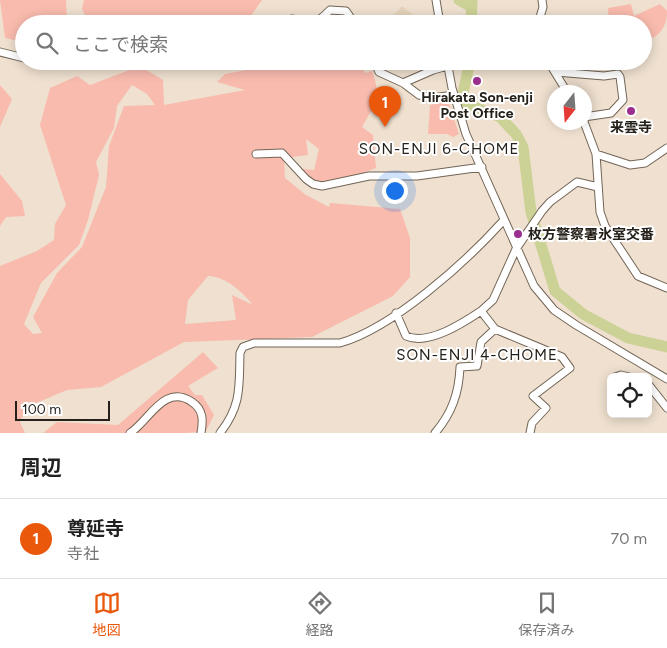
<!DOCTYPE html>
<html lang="ja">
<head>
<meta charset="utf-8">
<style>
	body { margin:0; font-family:Figtree,"Noto Sans JP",sans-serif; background:#f6f6f6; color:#222 }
	.controls { position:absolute; right:15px; bottom:15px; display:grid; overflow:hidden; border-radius:8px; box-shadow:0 2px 12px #0003 }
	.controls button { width:45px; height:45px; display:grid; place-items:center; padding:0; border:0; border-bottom:1px solid #e0e0e0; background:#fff; color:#222; font:25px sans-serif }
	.compass { position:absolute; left:547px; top:85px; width:45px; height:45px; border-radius:50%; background:#fff; box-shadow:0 2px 12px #0003; rotate:197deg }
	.scale { position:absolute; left:15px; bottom:12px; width:95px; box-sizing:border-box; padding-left:5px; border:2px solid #252019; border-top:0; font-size:14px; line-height:18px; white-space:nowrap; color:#252019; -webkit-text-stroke:4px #fff; paint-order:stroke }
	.you { position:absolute; left:394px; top:190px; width:18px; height:18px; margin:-12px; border:4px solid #fff; border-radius:50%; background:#1a73e8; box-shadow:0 0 0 8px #1a73e833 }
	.badge { display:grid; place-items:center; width:32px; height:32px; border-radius:50%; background:#ea580c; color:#fff; font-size:16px; font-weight:700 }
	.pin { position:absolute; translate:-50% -41px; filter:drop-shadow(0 1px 2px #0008) }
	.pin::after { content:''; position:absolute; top:26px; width:18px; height:15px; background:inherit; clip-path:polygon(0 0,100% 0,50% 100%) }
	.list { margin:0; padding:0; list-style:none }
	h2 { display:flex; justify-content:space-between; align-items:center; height:65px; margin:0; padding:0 20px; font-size:21px }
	h2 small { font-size:16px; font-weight:400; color:#767676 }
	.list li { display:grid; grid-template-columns:32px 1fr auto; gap:15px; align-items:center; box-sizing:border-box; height:80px; padding:0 20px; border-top:1px solid #e0e0e0 }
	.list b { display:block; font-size:19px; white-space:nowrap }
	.list p { margin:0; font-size:16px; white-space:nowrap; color:#767676 }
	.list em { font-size:16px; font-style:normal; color:#767676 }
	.icon { flex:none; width:28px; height:28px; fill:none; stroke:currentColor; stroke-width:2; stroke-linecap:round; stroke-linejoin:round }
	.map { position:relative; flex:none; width:667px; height:433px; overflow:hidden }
	.search { position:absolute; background:#fff; box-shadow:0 2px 12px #0003; left:15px; right:15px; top:15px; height:55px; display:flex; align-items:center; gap:12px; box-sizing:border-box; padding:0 18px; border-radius:28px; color:#767676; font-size:19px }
	.sheet { height:145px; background:#fff }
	nav { display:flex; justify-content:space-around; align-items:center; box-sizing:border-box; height:70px; border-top:1px solid #e0e0e0; background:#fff; font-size:14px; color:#767676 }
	nav a { display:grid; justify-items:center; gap:2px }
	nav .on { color:#ea580c }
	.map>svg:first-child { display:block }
</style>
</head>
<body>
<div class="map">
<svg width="667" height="433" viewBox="0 0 667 433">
	<rect width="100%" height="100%" fill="#efe0cf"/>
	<!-- built -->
	<path fill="#e6d3bb" d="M402,6L424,24H386Z"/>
	<!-- green -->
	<path fill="#f9bbae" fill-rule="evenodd" d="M0,0H66L67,23L24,24V42L5,38Z
		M84,0H262L245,24H198L180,18L126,24H92L89,23L82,9Z
		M631,4L634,16L660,4L667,11C667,23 663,32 653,38L643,29V24H609L608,8Z
		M333,15L347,19L349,24H325Z
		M279,61H358L365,73L372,71C382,97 375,104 362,127L373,135L376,168L331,185L308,178L302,169L314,170L319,149L306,139L308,155L284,158L285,178L306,195L329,207L330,203L400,209L410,238V277L393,296L312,337L184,342L101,387L67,390L27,407L20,422L25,433H0V266L37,251L54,240L55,224L66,205L40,125L50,88L77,76L90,85L140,66L163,80L164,105L245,90L217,82L225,74L279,64ZM132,85L147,94L155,105L124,106L109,146L106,187L82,247L57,273L33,317L42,333L33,334L24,324L41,283L79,245L88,220L99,175L96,162L114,128L117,106ZM208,276C227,277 241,291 253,305L232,295L236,320L185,324L188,300Z
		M0,85L12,99L0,127Z
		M448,101L459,134L453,137L447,134H428L430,105Z
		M0,174L22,201L25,216L6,217L0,226Z
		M203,352L218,368L188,386L195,395H202L214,415L206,431L188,433H43L57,422L118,425Z"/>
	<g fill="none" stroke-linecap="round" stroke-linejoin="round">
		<!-- river -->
		<path stroke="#ccd196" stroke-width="11" d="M459,0L470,6
			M471,24L472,0
			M470,61L463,93L467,104L500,117L516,134L523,147L531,212L555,291L583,314L628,338L667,347"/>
		<!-- minor casing -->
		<g stroke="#726556" stroke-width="9">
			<path id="minor" d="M436,0L440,24
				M287,24L292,19C311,23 315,26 330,10L346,11L355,24
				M538,24L543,7L542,0
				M0,52L24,58
				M374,61L379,72L403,83L419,95L432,98L454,95
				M447,61L452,88L466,134L534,286L554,310L576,325L667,379
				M548,61L567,92
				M556,72L604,76L618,74L620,77L623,100L611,113L584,117
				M403,83L433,70L466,61
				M584,122L596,154L600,212L605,226L638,276L667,288
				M256,154L282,153L306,179L313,184L322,186L369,176H417L482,167
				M596,154L630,165L645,163L667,148
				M396,313L406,336C428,346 463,323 481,311
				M615,377L621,375L629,377
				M648,384L667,408
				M130,433C149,421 164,383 192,402C204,410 203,421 201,433
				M220,433C242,405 239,386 240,353L243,347L254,343H340C393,328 466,262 503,221
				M435,433C452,413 459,393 460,367L477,366L481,342L495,329
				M530,433L532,423L546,408L533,396L570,368L562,357L495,329L481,311L493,300L516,249L542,211L550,202L577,182L598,187"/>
		</g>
		<!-- minor -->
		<use href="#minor" stroke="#fff" stroke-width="7"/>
	</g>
	<!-- markers -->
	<g fill="#9b2f90" stroke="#fff" stroke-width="2">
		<circle cx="477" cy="81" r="5"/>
		<circle cx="631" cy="111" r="5"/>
		<circle cx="518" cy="234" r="5"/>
	</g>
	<g text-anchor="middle" stroke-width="4" stroke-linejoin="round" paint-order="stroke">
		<!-- poi labels -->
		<g font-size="14" font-weight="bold" fill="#252019" stroke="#fff">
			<text x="477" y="102">Hirakata Son-enji<tspan x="477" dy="16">Post Office</tspan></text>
			<text x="631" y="132">来雲寺</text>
			<text x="528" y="239" text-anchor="start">枚方警察署氷室交番</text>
		</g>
		<!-- neighbourhood labels -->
		<g font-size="15" letter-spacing="1" fill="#252019" stroke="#fff">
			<text x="439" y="154">SON-ENJI 6-CHOME</text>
			<text x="477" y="360">SON-ENJI 4-CHOME</text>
		</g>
	</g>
</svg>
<div class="controls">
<button><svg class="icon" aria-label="locate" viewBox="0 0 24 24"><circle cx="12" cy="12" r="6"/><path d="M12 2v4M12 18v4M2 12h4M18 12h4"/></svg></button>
</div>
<svg class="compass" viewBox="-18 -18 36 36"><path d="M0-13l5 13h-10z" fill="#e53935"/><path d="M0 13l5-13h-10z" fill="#767676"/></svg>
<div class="scale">100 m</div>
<div class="you"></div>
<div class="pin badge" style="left:385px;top:127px">1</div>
<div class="search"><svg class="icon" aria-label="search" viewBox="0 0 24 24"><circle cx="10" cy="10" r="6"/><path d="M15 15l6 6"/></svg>ここで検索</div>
</div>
<section class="sheet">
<h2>周辺<small></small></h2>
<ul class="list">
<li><span class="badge">1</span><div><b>尊延寺</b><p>寺社</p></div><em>70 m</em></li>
</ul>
</section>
<nav>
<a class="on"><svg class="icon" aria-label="map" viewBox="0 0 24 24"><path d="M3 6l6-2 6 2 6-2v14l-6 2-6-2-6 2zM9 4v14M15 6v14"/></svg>地図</a>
<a><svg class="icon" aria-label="directions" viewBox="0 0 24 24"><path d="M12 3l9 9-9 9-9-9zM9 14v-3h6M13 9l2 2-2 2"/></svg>経路</a>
<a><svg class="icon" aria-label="saved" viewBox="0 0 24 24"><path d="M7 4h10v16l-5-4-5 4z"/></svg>保存済み</a>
</nav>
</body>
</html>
